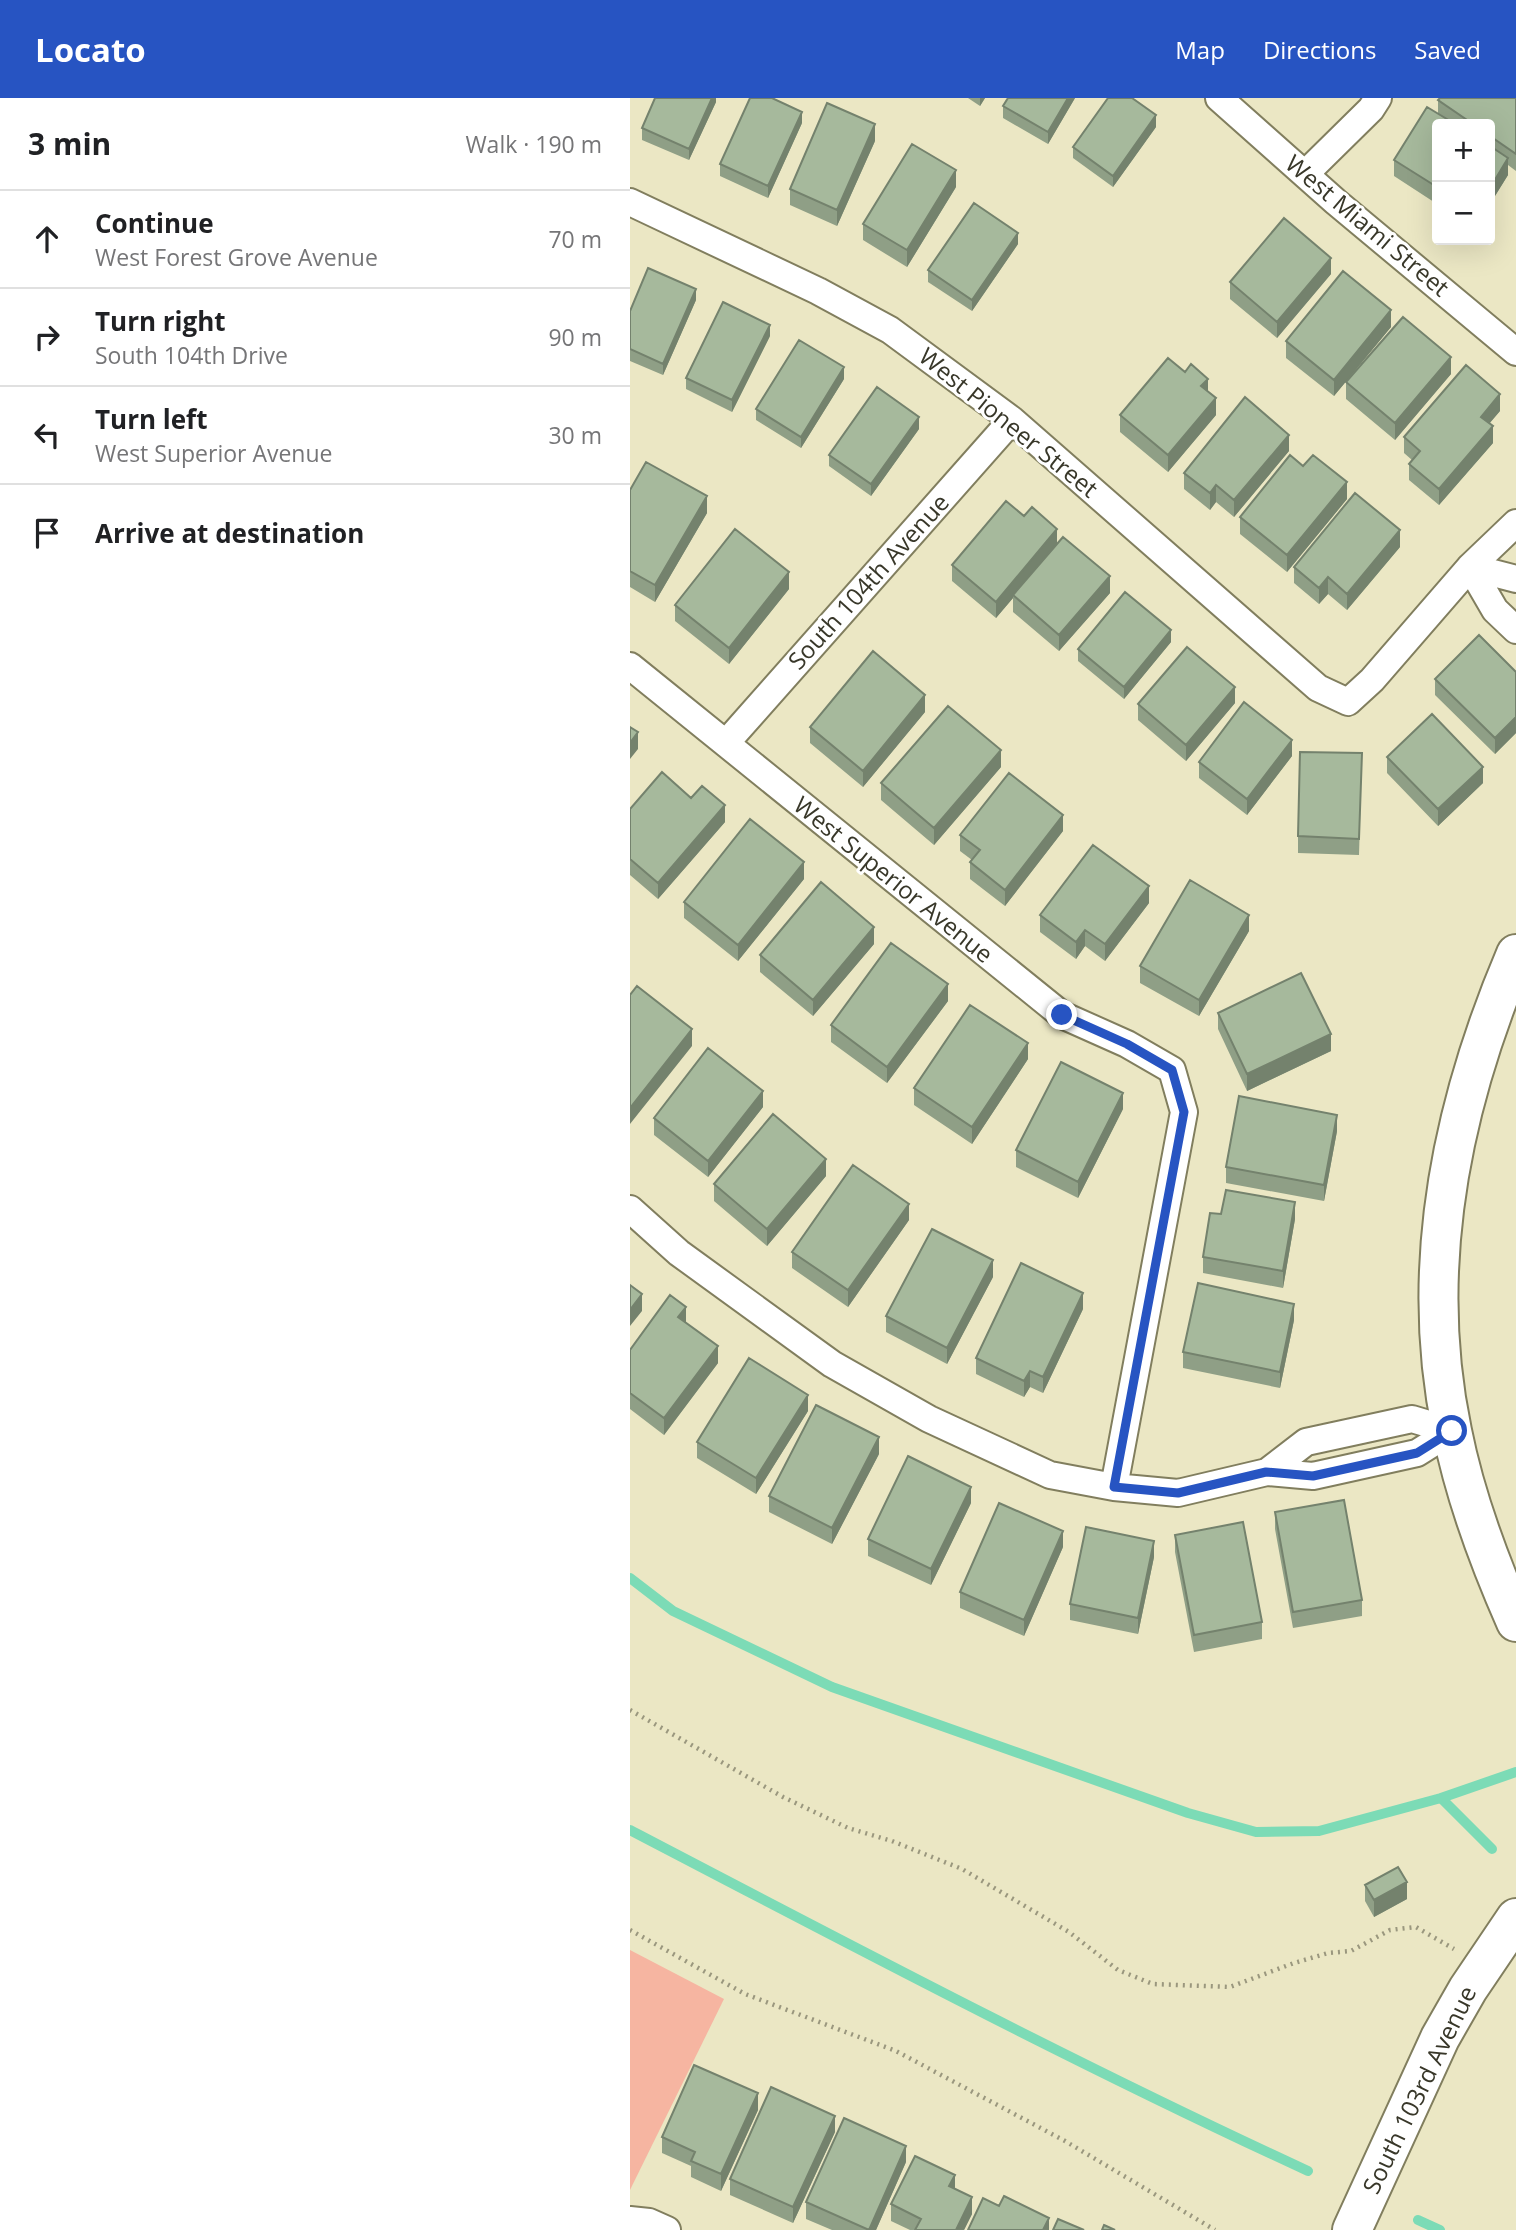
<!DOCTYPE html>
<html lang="en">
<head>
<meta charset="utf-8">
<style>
	body { margin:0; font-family:"Open Sans",sans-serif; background:#f6f6f6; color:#202124 }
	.controls { position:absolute; right:21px; top:21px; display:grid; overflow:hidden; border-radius:7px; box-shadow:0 7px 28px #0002 }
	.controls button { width:63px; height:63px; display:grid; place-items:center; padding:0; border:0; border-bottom:2px solid #e0e0e0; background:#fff; color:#202124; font:35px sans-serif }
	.stop { position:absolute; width:21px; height:21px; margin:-16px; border:5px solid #2754c2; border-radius:50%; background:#fff }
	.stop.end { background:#2754c2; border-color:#fff; box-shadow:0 2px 7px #0008 }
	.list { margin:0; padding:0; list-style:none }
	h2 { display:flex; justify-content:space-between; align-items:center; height:91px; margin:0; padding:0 28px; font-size:30px }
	h2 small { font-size:23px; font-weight:400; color:#757577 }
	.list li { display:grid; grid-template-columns:46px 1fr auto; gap:21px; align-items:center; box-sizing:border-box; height:98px; padding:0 28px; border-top:2px solid #e0e0e0 }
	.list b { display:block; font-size:26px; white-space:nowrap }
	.list p { margin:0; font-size:23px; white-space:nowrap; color:#757577 }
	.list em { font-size:23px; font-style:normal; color:#757577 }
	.icon { flex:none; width:38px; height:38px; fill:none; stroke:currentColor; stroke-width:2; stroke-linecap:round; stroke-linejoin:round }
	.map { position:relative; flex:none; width:886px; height:2132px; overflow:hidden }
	header { display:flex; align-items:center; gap:42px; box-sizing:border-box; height:98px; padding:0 35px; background:#2754c2; color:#fff }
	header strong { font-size:33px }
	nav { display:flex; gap:38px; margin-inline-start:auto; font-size:24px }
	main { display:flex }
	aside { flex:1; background:#fff }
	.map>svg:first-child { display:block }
</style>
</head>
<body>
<header>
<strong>Locato</strong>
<nav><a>Map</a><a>Directions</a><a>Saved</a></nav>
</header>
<main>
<aside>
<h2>3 min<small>Walk · 190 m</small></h2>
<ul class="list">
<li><svg class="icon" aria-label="ahead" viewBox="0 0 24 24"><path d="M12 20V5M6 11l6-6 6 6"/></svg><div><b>Continue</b><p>West Forest Grove Avenue</p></div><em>70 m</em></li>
<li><svg class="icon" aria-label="right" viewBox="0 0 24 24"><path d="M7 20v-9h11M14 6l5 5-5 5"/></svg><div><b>Turn right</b><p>South 104th Drive</p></div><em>90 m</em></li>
<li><svg class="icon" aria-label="left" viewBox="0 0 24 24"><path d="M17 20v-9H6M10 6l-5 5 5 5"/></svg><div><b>Turn left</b><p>West Superior Avenue</p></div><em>30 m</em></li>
<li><svg class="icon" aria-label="arrive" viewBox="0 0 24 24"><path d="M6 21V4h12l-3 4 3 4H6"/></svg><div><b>Arrive at destination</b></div></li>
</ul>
</aside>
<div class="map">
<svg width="886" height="2132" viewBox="0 0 886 2132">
	<rect width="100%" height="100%" fill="#ebe7c4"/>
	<!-- green -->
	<path fill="#f6b5a1" d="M0,1852L94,1901L0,2092Z"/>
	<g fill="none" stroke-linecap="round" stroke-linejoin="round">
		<!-- stream -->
		<path stroke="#7cdbb6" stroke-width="10" d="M0,1480L43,1513L202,1589L558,1715L626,1734L689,1733L811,1700L886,1674
			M811,1700L862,1751
			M0,1732C224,1849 448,1967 678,2073
			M788,2122L810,2132"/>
		<!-- street casing -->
		<g stroke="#817e5e" stroke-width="30">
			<path id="street" d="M589,0L706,104L886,254
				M675,76L741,11L748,0
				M0,104L188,193L260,232L382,322L688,590L718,604L742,582L840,469L886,425
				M840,469L865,512L886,532
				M840,469L886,481
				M0,568L432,917L497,946L542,972L554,1014L484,1389
				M96,645L382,322
				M0,1111L49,1155L202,1266L299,1321L420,1377L484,1389L548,1395L637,1374L683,1378L787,1355L822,1333
				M637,1374L676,1344L782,1321L822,1333
				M0,2122L19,2124L37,2132"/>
		</g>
		<!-- secondary casing -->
		<g stroke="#817e5e" stroke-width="42">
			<path id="secondary" d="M886,856C822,1006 788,1171 822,1333C835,1399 859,1463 886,1524
				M722,2132L810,1940L838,1891L886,1820"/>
		</g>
		<!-- path -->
		<path stroke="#9a977e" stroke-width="4.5" stroke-dasharray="2 5" stroke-linecap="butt" d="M0,1612L153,1699L218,1730L262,1743L332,1771L439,1834L488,1872L523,1886L600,1889L664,1865L698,1855L721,1853L760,1832L786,1829L824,1851
			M0,1832L115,1896L266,1953L435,2043L585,2132"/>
		<!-- street -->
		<use href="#street" stroke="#fff" stroke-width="26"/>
		<!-- secondary -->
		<use href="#secondary" stroke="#fff" stroke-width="38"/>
	</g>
	<!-- wall -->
	<path fill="#8f9f86" d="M86,0V4L59,62L12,42V30Z
		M338,0H355L350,8Z
		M445,0L418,46L373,20V8Z
		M886,0V73L878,67V77L860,106V26H807V106L764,78V62L808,16V2Z
		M172,25L138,100L90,78V66Z
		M526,29L483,89L443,60V49Z
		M245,43L207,128L160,107V91Z
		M326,89L277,169L233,142V126Z
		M388,146L342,213L298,184V172Z
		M701,176L647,240L600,201V184Z
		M66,202L33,277L0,263V213Z
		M761,229L704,298L656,260V243Z
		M140,238L102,314L56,291V280Z
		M555,274L578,294L586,317L538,374L490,334V317Z
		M821,276L765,342L716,301V284Z
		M214,281L171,350L126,322V311Z
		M870,313L859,326L863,345L809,407L779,382V366L782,362L774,355V339Z
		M289,331L241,398L199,368V357Z
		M659,353L604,419L586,404L580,412L554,391V375Z
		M673,368L717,401L657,474L610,436V419Z
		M0,392L77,415L25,504L0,489Z
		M394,418L427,446L480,495L429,553L383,514V500L366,520L322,483V467Z
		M770,449L717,512L698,496L689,506L664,485V469Z
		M159,491L99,566L45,523V507Z
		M541,544L494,601L448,563V551Z
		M886,574V635L865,656L805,597V581Z
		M605,605L556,663L508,622V606Z
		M295,614L233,689L180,645V629Z
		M732,655L729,757L668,755V738Z
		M662,658L617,717L569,680V664Z
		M757,659L853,685L808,728L757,675Z
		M371,669L304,747L251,702V685Z
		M61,700L95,724L28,801L0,777V711Z
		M433,733L375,808L340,781V764L342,762L330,753V737Z
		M174,781L108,863L54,820V804Z
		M519,805L475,863L455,848L446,861L410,834V817Z
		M619,833L569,918L510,885V868Z
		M244,846L183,918L130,874V857Z
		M318,903L257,985L201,944V927Z
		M588,915L701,953L617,993L588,931Z
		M398,961L342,1046L284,1007V990Z
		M133,1009L78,1079L24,1037V1020Z
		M493,1011L448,1100L386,1069V1052Z
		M707,1033L694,1103L596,1085V1069Z
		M196,1078L137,1148L84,1103V1086Z
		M591,1116L665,1121L653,1190L573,1175V1159Z
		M279,1122L218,1209L162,1170V1154Z
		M363,1179L317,1266L256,1234V1218Z
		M453,1211L413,1295L400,1289L394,1299L346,1276V1260Z
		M664,1222L650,1290L553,1270V1254Z
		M56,1225L88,1265L34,1337L0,1311V1252Z
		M178,1313L126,1396L67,1360V1344Z
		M249,1356L202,1446L139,1414V1398Z
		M341,1405L301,1487L238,1458V1441Z
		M645,1414L732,1502V1518L663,1530L645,1431Z
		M545,1437L632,1524V1541L564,1554L545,1454Z
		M433,1449L394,1538L330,1510V1494Z
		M524,1459L508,1536L440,1522V1506Z
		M735,1787L777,1801L744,1819L735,1803Z
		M128,2012L91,2093L61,2079V2068L32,2055V2039Z
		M205,2034L163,2125L100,2097V2081Z
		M276,2064L246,2132H202L176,2121V2104Z
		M325,2091L342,2116L334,2132H280L261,2123V2106Z"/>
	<!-- shaded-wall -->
	<path fill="#74826d" d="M82,0H86V4L59,62V51Z
		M350,0H355L350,8Z
		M438,0H445L418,46V34Z
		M172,14V25L138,100V88Z
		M526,17V29L483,89V78Z
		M245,26V43L207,128V112Z
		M878,60V77L860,106V90Z
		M326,72V89L277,169V152Z
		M388,135V146L342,213V202Z
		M701,160V176L647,240V224Z
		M66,191V202L33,277V266Z
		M761,212V229L704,298V282Z
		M140,227V238L102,314V302Z
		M821,259V276L765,342V325Z
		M214,269V281L171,350V339Z
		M578,281V298L571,288Z
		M870,296V313L851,335V319Z
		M586,300V317L538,374V357Z
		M289,319V331L241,398V386Z
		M863,328V345L809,407V391Z
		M659,337V353L604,419V402Z
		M717,384V401L657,474V457Z
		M586,387V404L580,412V395Z
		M77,398V415L25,504V487Z
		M427,431V447L383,497V500L366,520V504Z
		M770,432V449L717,512V496Z
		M159,474V491L99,566V550Z
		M480,478V495L429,553V537Z
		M698,479V496L689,506V490Z
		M541,532V544L494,601V589Z
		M605,589V605L556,663V647Z
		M295,597V614L233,689V673Z
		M886,619V635L865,656V640Z
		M8,634V651L0,661V645Z
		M662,642V658L617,717V701Z
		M371,652V669L304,747V730Z
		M853,669V685L808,728V711Z
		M95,707V724L28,801V785Z
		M433,717V733L375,808V792Z
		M174,764V781L108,863V847Z
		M519,788V805L475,863V846Z
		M619,817V833L569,918V902Z
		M244,829V846L183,918V902Z
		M455,832V848L446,861V844Z
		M318,886V903L257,985V969Z
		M62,931V948L0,1026V1010Z
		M701,936V953L617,993V976Z
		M398,945V961L342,1046V1029Z
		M133,993V1009L78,1079V1063Z
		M493,995V1011L448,1100V1084Z
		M707,1017V1033L694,1103V1087Z
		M196,1061V1078L137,1148V1131Z
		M665,1104V1121L653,1190V1173Z
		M279,1106V1122L218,1209V1192Z
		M363,1162V1179L317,1266V1250Z
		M453,1195V1211L413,1295V1279Z
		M12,1196V1213L0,1228V1212Z
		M664,1206V1222L650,1290V1274Z
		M56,1209V1225L48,1219Z
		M88,1248V1265L34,1337V1320Z
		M400,1273V1289L394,1299V1283Z
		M178,1297V1313L126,1396V1380Z
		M249,1339V1356L202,1446V1430Z
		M341,1389V1405L301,1487V1471Z
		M433,1433V1449L394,1538V1522Z
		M524,1443V1459L508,1536V1520Z
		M777,1784V1801L744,1819V1802Z
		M128,1995V2012L91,2093V2076Z
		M205,2018V2034L163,2125V2109Z
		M276,2048V2064L246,2132H239Z
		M325,2077V2093L319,2088Z
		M342,2099V2116L334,2132H326Z
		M419,2120V2132H413Z"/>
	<!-- building -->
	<path fill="#a6b99c" stroke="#74826d" stroke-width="2" d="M25,0H82L59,51L12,30Z
		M120,0H142L172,14L138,88L90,66Z
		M378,0H438L418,34L373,8Z
		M478,0H502L526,17L483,78L443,49Z
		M810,0H886V56L860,38V26H843L808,2Z
		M197,5L245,26L207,112L160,91Z
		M797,9L825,26H807V89L764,62Z
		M282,46L326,72L277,152L233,126Z
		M860,48L878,60L860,90Z
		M344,105L388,135L342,202L298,172Z
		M654,120L701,160L647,224L600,184Z
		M18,170L66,191L33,266L0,251V213Z
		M713,173L761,212L704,282L656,243Z
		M93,204L140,227L102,302L56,280Z
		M773,219L821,259L765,325L716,284Z
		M169,242L214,269L171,339L126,311Z
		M538,260L555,274L561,266L578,281L571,288L586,300L538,357L490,317Z
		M836,267L870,296L851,319L863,328L809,391L779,366L790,353L774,339Z
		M247,289L289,319L241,386L199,357Z
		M615,299L659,337L604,402L586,387L580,395L554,375Z
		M660,357L673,368L683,357L717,384L657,457L610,419Z
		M16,364L77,398L25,487L0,473V392Z
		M725,395L770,432L717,496L698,479L689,490L664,469Z
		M376,403L394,418L402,409L427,431L366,504L322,467Z
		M105,431L159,474L99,550L45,507Z
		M433,439L480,478L429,537L383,497Z
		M495,494L541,532L494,589L448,551Z
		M849,537L886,574V619L865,640L805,581Z
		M557,549L605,589L556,647L508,606Z
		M243,553L295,597L233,673L180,629Z
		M614,604L662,642L617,701L569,664Z
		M318,608L371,652L304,730L251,685Z
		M802,616L853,669L808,711L757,659Z
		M0,629L8,634L0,645Z
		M670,654L732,655L729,741L668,738Z
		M32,674L61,700L72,688L95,707L28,785L0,761V711Z
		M379,675L433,717L375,792L340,764L350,752L330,737Z
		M120,721L174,764L108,847L54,804Z
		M463,747L519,788L475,846L455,832L446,844L410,817Z
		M560,782L619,817L569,902L510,868Z
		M191,784L244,829L183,902L130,857Z
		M261,845L318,886L257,969L201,927Z
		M671,875L701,936L617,976L588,915Z
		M7,888L62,931L0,1010V897Z
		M340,907L398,945L342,1029L284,990Z
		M78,950L133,993L78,1063L24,1020Z
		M431,964L493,995L448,1084L386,1052Z
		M609,998L707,1017L694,1087L596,1069Z
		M143,1016L196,1061L137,1131L84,1086Z
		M223,1067L279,1106L218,1192L162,1154Z
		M596,1092L665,1104L653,1173L573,1159L580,1115L591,1116Z
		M302,1131L363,1162L317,1250L256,1218Z
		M391,1165L453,1195L413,1279L400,1273L394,1283L346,1260Z
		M568,1185L664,1206L650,1274L553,1254Z
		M0,1187L12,1196L0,1212Z
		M40,1197L56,1209L48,1219L88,1248L34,1320L0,1295V1252Z
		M119,1260L178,1297L126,1380L67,1344Z
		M186,1307L249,1339L202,1430L139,1398Z
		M278,1358L341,1389L301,1471L238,1441Z
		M714,1402L732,1502L663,1514L645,1414Z
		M369,1405L433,1433L394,1522L330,1494Z
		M613,1424L632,1524L564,1537L545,1437Z
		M456,1429L524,1443L508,1520L440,1506Z
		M768,1769L777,1784L744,1802L735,1787Z
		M64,1967L128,1995L91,2076L61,2063L65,2054L32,2039Z
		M141,1989L205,2018L163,2109L100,2081Z
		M214,2020L276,2048L239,2132L176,2104Z
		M285,2058L325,2077L319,2088L342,2099L326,2132H285L291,2121L261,2106Z
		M374,2098L419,2120L413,2132H338L353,2100L369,2108Z
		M428,2121L454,2132H423Z
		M474,2127L485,2132H472Z"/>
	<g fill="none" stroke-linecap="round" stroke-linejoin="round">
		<!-- route -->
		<path stroke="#2754c2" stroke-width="9" d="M432,917L497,946L542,972L554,1014L484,1389L548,1395L636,1374L683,1378L787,1355L822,1333"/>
	</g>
	<g text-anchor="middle" stroke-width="6" stroke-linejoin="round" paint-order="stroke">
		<!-- street labels -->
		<g font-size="24" fill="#383729" stroke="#fff">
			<text transform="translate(737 128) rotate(40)" y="8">West Miami Street</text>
			<text transform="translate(378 325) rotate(39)" y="8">West Pioneer Street</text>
			<text transform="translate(239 484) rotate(-48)" y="8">South 104th Avenue</text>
			<text transform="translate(263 782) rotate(39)" y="8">West Superior Avenue</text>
			<text transform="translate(790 1992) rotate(-64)" y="8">South 103rd Avenue</text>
		</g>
	</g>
</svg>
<div class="controls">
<button>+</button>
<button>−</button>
</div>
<div class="stop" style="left:822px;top:1333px"></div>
<div class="stop end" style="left:432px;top:917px"></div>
</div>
</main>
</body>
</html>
